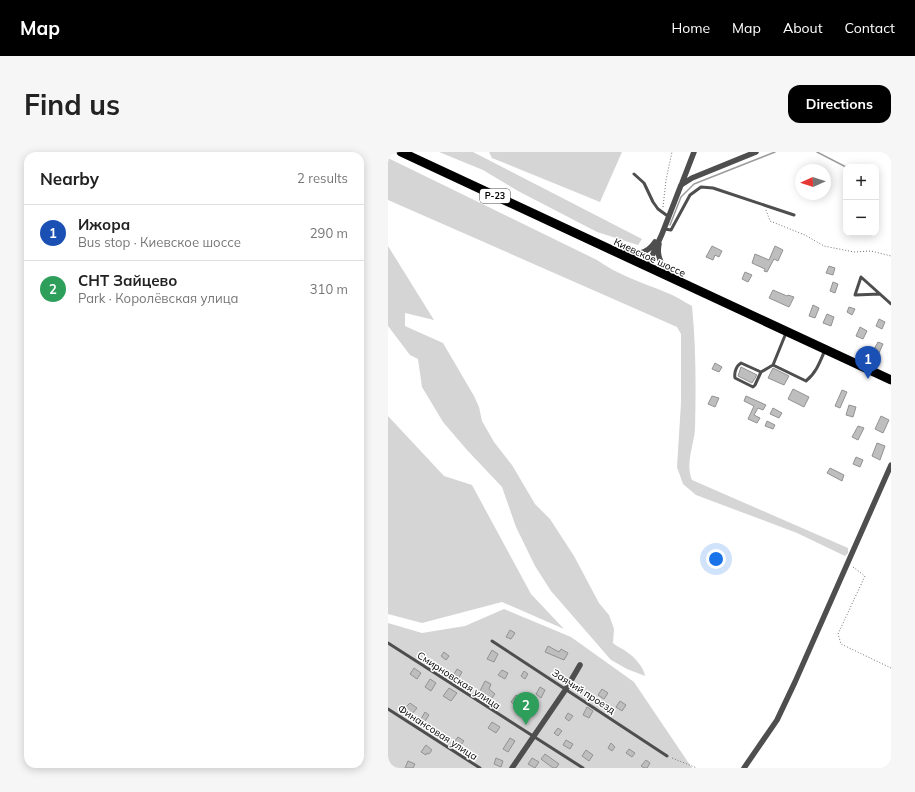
<!DOCTYPE html>
<html lang="en">
<head>
<meta charset="utf-8">
<style>
	body { margin:0; font-family:Mulish,sans-serif; background:#f6f6f6; color:#222 }
	.controls { position:absolute; right:12px; top:12px; display:grid; overflow:hidden; border-radius:8px; box-shadow:0 2px 10px #0003 }
	.controls button { width:36px; height:36px; display:grid; place-items:center; padding:0; border:0; border-bottom:1px solid #e0e0e0; background:#fff; color:#222; font:20px sans-serif }
	.compass { position:absolute; left:407px; top:12px; width:36px; height:36px; border-radius:50%; background:#fff; box-shadow:0 2px 10px #0003; rotate:267deg }
	.you { position:absolute; left:328px; top:407px; width:14px; height:14px; margin:-10px; border:3px solid #fff; border-radius:50%; background:#1a73e8; box-shadow:0 0 0 6px #1a73e833 }
	.badge { display:grid; place-items:center; width:26px; height:26px; border-radius:50%; background:#000; color:#fff; font-size:13px; font-weight:700 }
	.pin { position:absolute; translate:-50% -33px; filter:drop-shadow(0 1px 2px #0008) }
	.pin::after { content:''; position:absolute; top:21px; width:14px; height:12px; background:inherit; clip-path:polygon(0 0,100% 0,50% 100%) }
	.list { margin:0; padding:0; list-style:none }
	h2 { display:flex; justify-content:space-between; align-items:center; height:52px; margin:0; padding:0 16px; font-size:17px }
	h2 small { font-size:13px; font-weight:400; color:#767676 }
	.list li { display:grid; grid-template-columns:26px 1fr auto; gap:12px; align-items:center; box-sizing:border-box; height:56px; padding:0 16px; border-top:1px solid #e0e0e0 }
	.list b { display:block; font-size:15px; white-space:nowrap }
	.list p { margin:0; font-size:13px; white-space:nowrap; color:#767676 }
	.list em { font-size:13px; font-style:normal; color:#767676 }
	.map { position:relative; flex:none; width:503px; height:616px; overflow:hidden; border-radius:12px }
	header { display:flex; align-items:center; gap:24px; box-sizing:border-box; height:56px; padding:0 20px; background:#000; color:#fff }
	header strong { font-size:19px }
	nav { display:flex; gap:22px; margin-inline-start:auto; font-size:14px }
	.intro { display:flex; align-items:center; justify-content:space-between; box-sizing:border-box; height:96px; padding:0 24px }
	h1 { margin:0; font-size:28px }
	.button { padding:10px 18px; border-radius:12px; background:#000; color:#fff; font-size:14px; font-weight:700 }
	main { display:flex; gap:24px; padding:0 24px }
	aside { flex:1; background:#fff; border-radius:12px; box-shadow:0 2px 10px #0003 }
	.map>svg:first-child { display:block }
</style>
</head>
<body>
<header>
<strong>Map</strong>
<nav><a>Home</a><a>Map</a><a>About</a><a>Contact</a></nav>
</header>
<div class="intro"><h1>Find us</h1><a class="button">Directions</a></div>
<main>
<aside>
<h2>Nearby<small>2 results</small></h2>
<ul class="list">
<li><span class="badge" style="background:#1a4fb4">1</span><div><b>Ижора</b><p>Bus stop · Киевское шоссе</p></div><em>290 m</em></li>
<li><span class="badge" style="background:#2e9e5b">2</span><div><b>СНТ Зайцево</b><p>Park · Королёвская улица</p></div><em>310 m</em></li>
</ul>
</aside>
<div class="map">
<svg width="503" height="616" viewBox="0 0 503 616">
	<rect width="100%" height="100%" fill="#fff"/>
	<!-- green -->
	<path fill="#d5d5d5" d="M51,0H85L254,87L250,93L209,80L130,39L95,18Z
		M101,0H234L212,50L104,6Z
		M0,6L209,108C230,123 253,130 277,140C286,143 295,149 304,154C308,194 308,236 307,277C306,293 297,312 304,328L460,396V401L457,404L409,381L308,343L295,332L289,315L293,251V182L289,175L0,48Z
		M0,94L46,168L17,161V174L55,191L86,244L91,255L94,269L106,290L124,313L147,352L162,367L186,404L211,451L221,463L226,477L225,491C231,496 234,496 239,500C247,505 256,516 257,524L239,517L223,508L163,439L147,414L128,375L114,335L79,298L55,270L34,235L30,207L22,203L0,174Z
		M0,264L56,324L84,333L143,442L176,477L114,450L34,471L0,462Z
		M116,457L183,485L246,530L304,616H0V471L34,481L77,474Z"/>
	<g fill="none" stroke-linecap="round" stroke-linejoin="round">
		<!-- stream -->
		<path stroke="#9c9c9c" stroke-width="1.5" d="M429,0L458,15
			M282,73L293,45L306,32L387,0"/>
	</g>
	<!-- building -->
	<path fill="#bebebe" stroke="#929292" d="M324,94L334,99L331,105L327,103L325,108L318,105Z
		M387,94L395,98L390,109L386,107L379,120L376,119L377,117L364,111L367,102L381,108Z
		M441,114L447,116L445,123L438,121Z
		M357,120L364,123L360,130L354,127Z
		M445,130L450,132L447,141L442,139Z
		M385,138L399,144L400,143L406,145L401,155L381,146Z
		M425,153L431,156L427,166L421,164Z
		M461,155L467,157L464,163L459,160Z
		M439,162L446,165L443,174L435,171Z
		M491,167L497,170L494,177L488,174Z
		M472,175L479,179L475,187L468,184Z
		M490,190L495,192L491,201L485,199Z
		M327,211L334,215L331,220L324,217Z
		M353,215L369,223L364,231L350,224Z
		M385,216L401,224L396,233L380,226Z
		M405,237L421,245L416,255L400,247Z
		M454,238L459,240L452,256L447,254Z
		M324,244L331,246L327,255L320,252Z
		M358,244L378,253L375,258L370,256L366,263L372,266L369,271L360,267L366,254L356,249Z
		M461,253L468,255L465,265L458,263Z
		M385,256L394,261L391,266L382,262Z
		M493,264L501,268L495,281L487,277Z
		M379,269L387,273L385,277L377,274Z
		M470,274L476,276L470,288L464,285Z
		M489,291L497,294L492,308L484,304Z
		M468,305L475,308L472,315L465,312Z
		M442,316L456,323L454,329L439,321Z
		M122,478L127,481L123,487L118,485Z
		M160,494L171,500L173,497L180,501L176,508L157,500Z
		M104,498L110,502L106,510L99,507Z
		M56,500L61,504L58,508L53,504Z
		M26,516L33,521L29,527L22,522Z
		M69,517L74,520L70,527L65,524Z
		M114,518L120,521L117,527L110,523Z
		M136,519L140,522L137,527L133,524Z
		M42,527L48,531L43,539L37,535Z
		M97,529L103,532L101,537L107,542L103,547L92,539Z
		M152,535L157,538L153,546L148,542Z
		M61,536L69,541L63,549L55,544Z
		M214,537L220,541L216,547L210,543Z
		M128,543L132,546L127,553L123,550Z
		M232,549L238,553L234,559L228,555Z
		M22,551L29,556L24,562L17,556Z
		M199,555L205,559L201,566L195,563Z
		M37,560L41,563L37,569L33,567Z
		M180,561L185,564L181,569L177,566Z
		M104,570L112,575L108,581L100,576Z
		M170,576L174,579L170,584L166,581Z
		M70,585L76,589L72,594L66,590Z
		M122,586L127,589L120,600L115,597Z
		M178,588L185,592L182,597L175,593Z
		M223,591L227,595L224,599L220,596Z
		M38,593L44,598L41,602L39,601L38,603L33,600Z
		M241,597L247,601L244,605L238,601Z
		M198,598L205,603L201,609L194,604Z
		M157,602L171,612L168,616H165L153,607Z
		M108,606L115,609L113,615L106,612Z
		M144,606L151,610L147,616L140,612Z
		M258,608L262,611L259,616H256L253,614Z
		M20,609L27,612L25,616H17Z"/>
	<g fill="none" stroke-linecap="round" stroke-linejoin="round">
		<!-- path -->
		<path stroke="#707070" stroke-width="1" stroke-dasharray="1 2" stroke-linecap="butt" d="M275,55L278,28L284,0
			M378,58L382,69L417,83L436,94L466,100L483,99L503,104
			M465,415L477,424L450,482L453,492L503,516
			M284,606L309,616"/>
		<!-- lane -->
		<path stroke="#4e4e4e" stroke-width="3" d="M246,22L256,31L265,50L270,57L281,65
			M276,77L283,78L302,43L313,35L325,36L406,63
			M492,142L467,143L473,125L503,152
			M385,213L398,181
			M373,220L367,233L365,235L347,226C346,221 348,214 353,211L373,220L385,213L418,229C428,221 432,210 437,198
			M104,489L279,604
			M0,491L195,616
			M0,557L92,616"/>
		<!-- street -->
		<path stroke="#4e4e4e" stroke-width="5.5" d="M294,31L306,0
			M271,92C268,105 274,114 283,123
			M234,100C247,105 260,101 267,90
			M259,115L274,82L293,33L304,26L368,0
			M124,616L178,537L192,513
			M356,616L389,568L407,530L503,313"/>
		<!-- primary -->
		<path stroke="#000" stroke-width="9" d="M13,0L503,228"/>
	</g>
	<g text-anchor="middle" stroke-width="3" stroke-linejoin="round" paint-order="stroke">
		<!-- shield labels -->
		<rect fill="#fff" stroke="#4c4c4c" stroke-width="1" x="92" y="37" width="30" height="14" rx="3"/>
		<g font-size="9" font-weight="bold" fill="#000">
			<text x="107" y="47">Р-23</text>
		</g>
		<!-- street labels -->
		<g font-size="10" fill="#000" stroke="#fff">
			<text transform="translate(262 105) rotate(25)" y="4">Киевское шоссе</text>
			<text transform="translate(71 528) rotate(33)" y="4">Смирновская улица</text>
			<text transform="translate(196 539) rotate(33)" y="4">Заячий проезд</text>
			<text transform="translate(50 580) rotate(33)" y="4">Финансовая улица</text>
		</g>
	</g>
</svg>
<div class="controls">
<button>+</button>
<button>−</button>
</div>
<svg class="compass" viewBox="-18 -18 36 36"><path d="M0-13l5 13h-10z" fill="#e53935"/><path d="M0 13l5-13h-10z" fill="#767676"/></svg>
<div class="you"></div>
<div class="pin badge" style="left:480px;top:227px;background:#1a4fb4">1</div>
<div class="pin badge" style="left:138px;top:573px;background:#2e9e5b">2</div>
</div>
</main>
</body>
</html>
